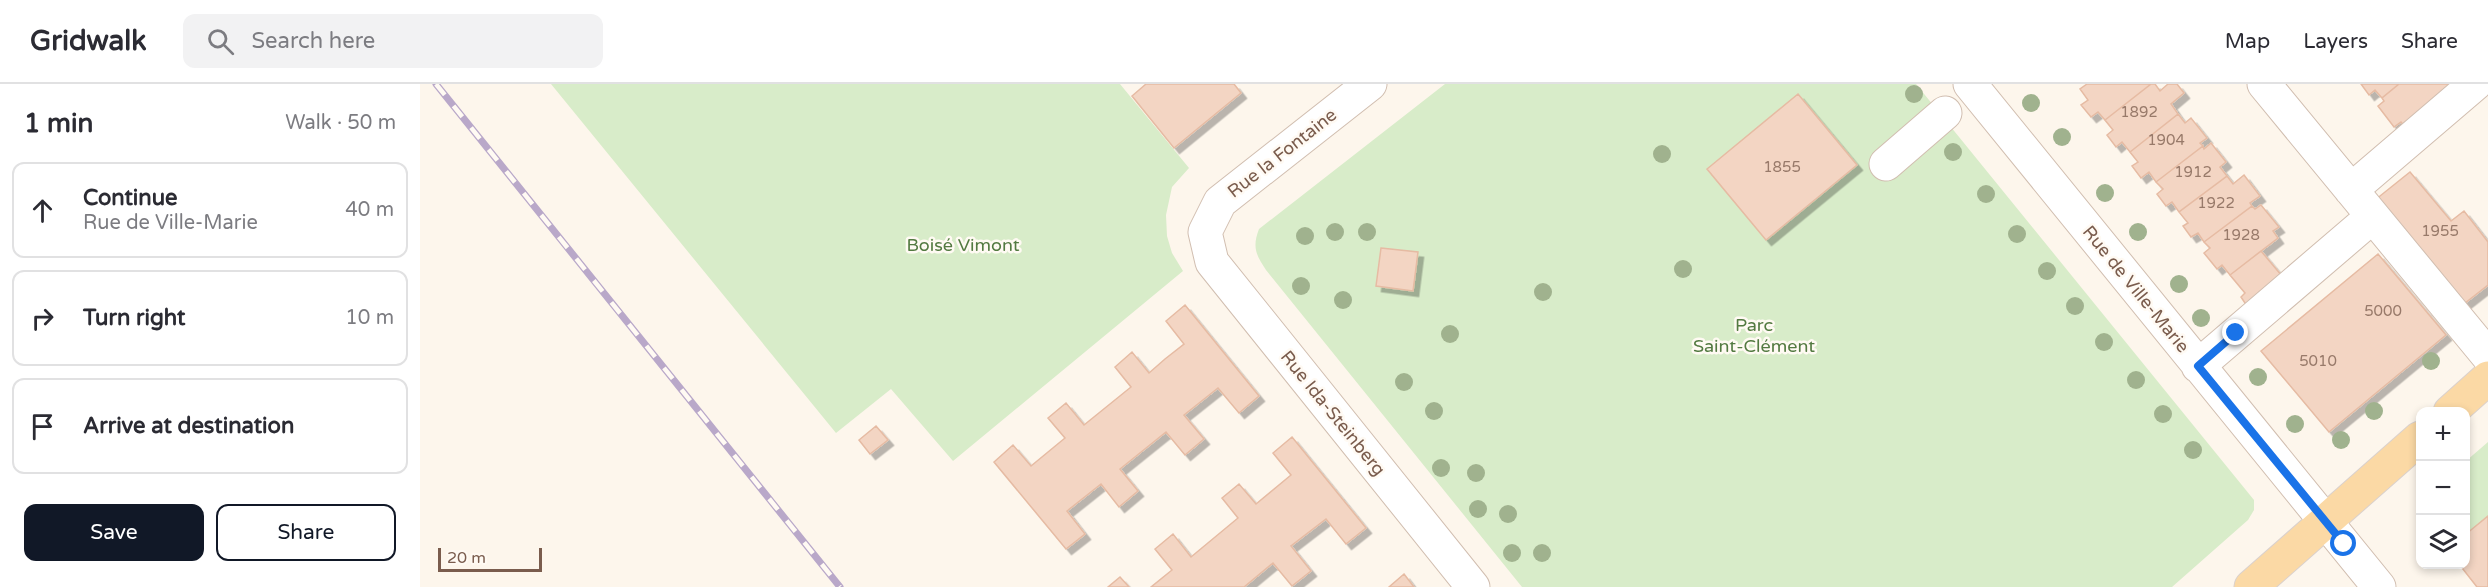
<!DOCTYPE html>
<html lang="en">
<head>
<meta charset="utf-8">
<style>
	body { margin:0; font-family:"Varela Round",sans-serif; background:#f2f2f3; color:#2b2b33 }
	.controls { position:absolute; right:18px; bottom:18px; display:grid; overflow:hidden; border-radius:12px; box-shadow:0 3px 9px #0003 }
	.controls button { width:54px; height:54px; display:grid; place-items:center; padding:0; border:0; border-bottom:2px solid #e1e1e2; background:#fff; color:#2b2b33; font:30px sans-serif }
	.scale { position:absolute; left:18px; bottom:15px; width:104px; box-sizing:border-box; padding-left:6px; border:3px solid #7a5c4d; border-top:0; font-size:16px; line-height:21px; white-space:nowrap; color:#7a5c4d; -webkit-text-stroke:4px #fffaf3; paint-order:stroke }
	.stop { position:absolute; width:18px; height:18px; margin:-14px; border:4px solid #1a73e8; border-radius:50%; background:#fff }
	.stop.end { background:#1a73e8; border-color:#fff; box-shadow:0 2px 6px #0008 }
	.list { margin:0; padding:0; list-style:none }
	h2 { display:flex; justify-content:space-between; align-items:center; height:78px; margin:0; padding:0 24px; font-size:26px }
	h2 small { font-size:20px; font-weight:400; color:#7c7c81 }
	.list li { display:grid; grid-template-columns:39px 1fr auto; gap:18px; align-items:center; box-sizing:border-box; height:96px; margin:0 12px 12px; padding:0 12px; border:2px solid #e1e1e2; border-radius:12px }
	.list b { display:block; font-size:22px; white-space:nowrap }
	.list p { margin:0; font-size:20px; white-space:nowrap; color:#7c7c81 }
	.list em { font-size:20px; font-style:normal; color:#7c7c81 }
	.actions { display:flex; gap:12px; padding:18px 24px }
	.actions a { flex:1; padding:14px 0; border:2px solid #111827; border-radius:12px; text-align:center; font-size:21px; color:#111827 }
	.actions .main { background:#111827; color:#fff }
	.icon { flex:none; width:33px; height:33px; fill:none; stroke:currentColor; stroke-width:2; stroke-linecap:round; stroke-linejoin:round }
	.map { position:relative; flex:none; width:2068px; height:503px; overflow:hidden }
	header { display:flex; align-items:center; gap:36px; box-sizing:border-box; height:84px; padding:0 30px; background:#fff; border-bottom:2px solid #e1e1e2 }
	header strong { font-size:28px }
	nav { display:flex; gap:33px; margin-inline-start:auto; font-size:21px }
	.search { width:420px; height:54px; background:#f2f2f3; display:flex; align-items:center; gap:15px; box-sizing:border-box; padding:0 21px; border-radius:12px; color:#7c7c81; font-size:22px }
	main { display:flex }
	aside { flex:1; background:#fff }
	.map>svg:first-child { display:block }
</style>
</head>
<body>
<header>
<strong>Gridwalk</strong>
<div class="search"><svg class="icon" aria-label="search" viewBox="0 0 24 24"><circle cx="10" cy="10" r="6"/><path d="M15 15l6 6"/></svg>Search here</div>
<nav><a>Map</a><a>Layers</a><a>Share</a></nav>
</header>
<main>
<aside>
<h2>1 min<small>Walk · 50 m</small></h2>
<ul class="list">
<li><svg class="icon" aria-label="ahead" viewBox="0 0 24 24"><path d="M12 20V5M6 11l6-6 6 6"/></svg><div><b>Continue</b><p>Rue de Ville-Marie</p></div><em>40 m</em></li>
<li><svg class="icon" aria-label="right" viewBox="0 0 24 24"><path d="M7 20v-9h11M14 6l5 5-5 5"/></svg><div><b>Turn right</b></div><em>10 m</em></li>
<li><svg class="icon" aria-label="arrive" viewBox="0 0 24 24"><path d="M6 21V4h12l-3 4 3 4H6"/></svg><div><b>Arrive at destination</b></div></li>
</ul>
<div class="actions"><a class="main">Save</a><a>Share</a></div>
</aside>
<div class="map">
<svg width="2068" height="503" viewBox="0 0 2068 503">
	<defs>
		<filter id="shadow"><feDropShadow dx="5.5" dy="5.5" stdDeviation="0" flood-color="#0004"/></filter>
	</defs>
	<rect width="100%" height="100%" fill="#fdf6ec"/>
	<!-- green -->
	<path fill="#d8ecc9" d="M131,0H700L769,84L752,103L746,131L747,152L752,169L763,187L533,377L471,305L416,349Z
		M1025,0H1496L1834,416V426L1828,436L1752,503H1102L846,186C836,171 832,163 839,145Z
		M2068,358V432L2046,450V377Z"/>
	<!-- building -->
	<path fill="#f3d5c3" stroke="#e6bba3" stroke-width="1.5" filter="url(#shadow)" d="M726,0H814L821,9L754,64L712,12Z
		M1667,0H1731L1685,36L1678,28L1671,33L1661,21L1668,16L1660,5Z
		M1731,0H1735L1740,7L1748,0H1757L1764,9L1751,20L1758,30L1710,68L1702,58L1696,63L1687,51L1693,46L1685,36Z
		M1941,0H1979L1962,14L1955,6L1949,11Z
		M1979,0H2034L1987,45L1981,38L1974,43L1958,22L1964,17L1962,14Z
		M1378,10L1437,81L1346,156L1287,85Z
		M1758,30L1765,39L1771,34L1787,54L1780,59L1783,62L1736,98L1729,88L1721,94L1712,82L1718,78L1710,68Z
		M1791,59L1806,78L1800,83L1807,92L1759,128L1752,118L1746,122L1737,110L1743,105L1736,98L1783,62L1784,65Z
		M1990,88L2031,137L2044,127L2068,158V201L2040,223L1955,116Z
		M1824,91L1840,112L1830,119L1832,122L1784,158L1778,149L1771,153L1763,142L1768,139L1759,128L1807,92L1813,100Z
		M1841,121L1859,143L1853,147L1858,154L1810,191L1802,181L1797,185L1784,169L1790,164L1784,158L1832,122L1835,125Z
		M961,164L998,168L993,207L956,202Z
		M1841,167L1867,198L1827,222L1821,213L1825,209L1810,191Z
		M1958,170L2026,251L1909,348L1841,267Z
		M765,221L839,312L819,329L798,304L764,331L784,355L765,371L746,348L700,385L718,407L699,423L681,400L647,427L665,450L646,465L574,378L593,361L611,382L645,354L628,334L646,319L664,341L711,303L695,283L712,268L729,289L745,275L764,260L746,237Z
		M765,221L839,312L819,329L798,304L764,331L784,355L765,371L746,348L700,385L718,407L699,423L681,400L647,427L665,450L646,465L574,378L593,361L611,382L645,354L628,334L646,319L664,341L711,303L695,283L712,268L729,289L745,275L764,260L746,237Z
		M456,342L468,356L450,370L439,356Z
		M872,353L946,444L926,460L906,435L871,462L891,487L872,502L853,479L824,503H731L752,486L735,465L753,450L771,473L818,434L802,414L819,400L836,420L871,391L853,369Z
		M872,353L946,444L926,460L906,435L871,462L891,487L872,502L853,479L824,503H731L752,486L735,465L753,450L771,473L818,434L802,414L819,400L836,420L871,391L853,369Z
		M2068,432V503H2057L2039,480H2046V450Z
		M984,490L994,503H969Z
		M984,490L994,503H969Z
		M700,493L709,503H688Z
		M700,493L709,503H688Z"/>
	<g fill="none" stroke-linecap="round" stroke-linejoin="round">
		<!-- minor casing -->
		<g stroke="#d1beb0" stroke-width="35">
			<path id="minor" d="M950,0L800,118L785,148L792,178L1053,503
				M1550,0L1959,503
				M1844,0L2068,272
				M1466,80L1525,29
				M1931,106L2055,0
				M1778,282L1952,133"/>
		</g>
		<!-- major casing -->
		<g stroke="#dad1cd" stroke-width="35">
			<path id="major" d="M2030,328L2068,294
				M1831,503L2000,354"/>
		</g>
		<!-- minor -->
		<use href="#minor" stroke="#fff" stroke-width="33"/>
		<!-- major -->
		<use href="#major" stroke="#fbd9a5" stroke-width="33"/>
		<!-- rail casing -->
		<g stroke="#b9a8c9" stroke-width="7">
			<path id="rail" d="M16,0L420,503"/>
		</g>
		<!-- rail -->
		<use href="#rail" stroke="#fffaf3" stroke-width="4.5" stroke-dasharray="14" stroke-linecap="butt"/>
	</g>
	<!-- trees -->
	<g fill="#a0b28e">
		<circle cx="1494" cy="10" r="9"/>
		<circle cx="1611" cy="19" r="9"/>
		<circle cx="1642" cy="53" r="9"/>
		<circle cx="1533" cy="68" r="9"/>
		<circle cx="1242" cy="70" r="9"/>
		<circle cx="1685" cy="109" r="9"/>
		<circle cx="1566" cy="110" r="9"/>
		<circle cx="915" cy="148" r="9"/>
		<circle cx="947" cy="148" r="9"/>
		<circle cx="1718" cy="148" r="9"/>
		<circle cx="1597" cy="150" r="9"/>
		<circle cx="885" cy="152" r="9"/>
		<circle cx="1263" cy="185" r="9"/>
		<circle cx="1627" cy="187" r="9"/>
		<circle cx="1759" cy="200" r="9"/>
		<circle cx="881" cy="202" r="9"/>
		<circle cx="1123" cy="208" r="9"/>
		<circle cx="923" cy="216" r="9"/>
		<circle cx="1655" cy="222" r="9"/>
		<circle cx="1781" cy="234" r="9"/>
		<circle cx="1030" cy="250" r="9"/>
		<circle cx="1684" cy="258" r="9"/>
		<circle cx="2011" cy="277" r="9"/>
		<circle cx="1838" cy="293" r="9"/>
		<circle cx="1716" cy="296" r="9"/>
		<circle cx="984" cy="298" r="9"/>
		<circle cx="1014" cy="327" r="9"/>
		<circle cx="1954" cy="327" r="9"/>
		<circle cx="1743" cy="330" r="9"/>
		<circle cx="1875" cy="340" r="9"/>
		<circle cx="1921" cy="356" r="9"/>
		<circle cx="1773" cy="366" r="9"/>
		<circle cx="1021" cy="384" r="9"/>
		<circle cx="1056" cy="389" r="9"/>
		<circle cx="1058" cy="425" r="9"/>
		<circle cx="1088" cy="430" r="9"/>
		<circle cx="1092" cy="469" r="9"/>
		<circle cx="1122" cy="469" r="9"/>
	</g>
	<g fill="none" stroke-linecap="round" stroke-linejoin="round">
		<!-- route -->
		<path stroke="#1a73e8" stroke-width="8" d="M1816,249L1778,282L1924,460"/>
	</g>
	<g text-anchor="middle" stroke-width="5" stroke-linejoin="round" paint-order="stroke">
		<!-- number labels -->
		<g font-size="15" fill="#987a6a">
			<text x="1719" y="33">1892</text>
			<text x="1746" y="61">1904</text>
			<text x="1362" y="88">1855</text>
			<text x="1773" y="93">1912</text>
			<text x="1796" y="124">1922</text>
			<text x="2020" y="152">1955</text>
			<text x="1821" y="156">1928</text>
			<text x="1963" y="232">5000</text>
			<text x="1898" y="282">5010</text>
		</g>
		<!-- street labels -->
		<g font-size="18" fill="#7a5c4d" stroke="#fffaf3">
			<text transform="translate(862 69) rotate(-38)" y="6">Rue la Fontaine</text>
			<text transform="translate(1716 205) rotate(51)" y="6">Rue de Ville-Marie</text>
			<text transform="translate(913 329) rotate(51)" y="6">Rue Ida-Steinberg</text>
		</g>
		<!-- park labels -->
		<g font-size="18" fill="#537a41" stroke="#fffaf3">
			<text x="543" y="167">Boisé Vimont</text>
			<text x="1334" y="247">Parc<tspan x="1334" dy="21">Saint-Clément</tspan></text>
		</g>
	</g>
</svg>
<div class="controls">
<button>+</button>
<button>−</button>
<button><svg class="icon" aria-label="layers" viewBox="0 0 24 24"><path d="M12 4l9 5-9 5-9-5zM3 14l9 5 9-5"/></svg></button>
</div>
<div class="scale">20 m</div>
<div class="stop" style="left:1924px;top:460px"></div>
<div class="stop end" style="left:1816px;top:249px"></div>
</div>
</main>
</body>
</html>
